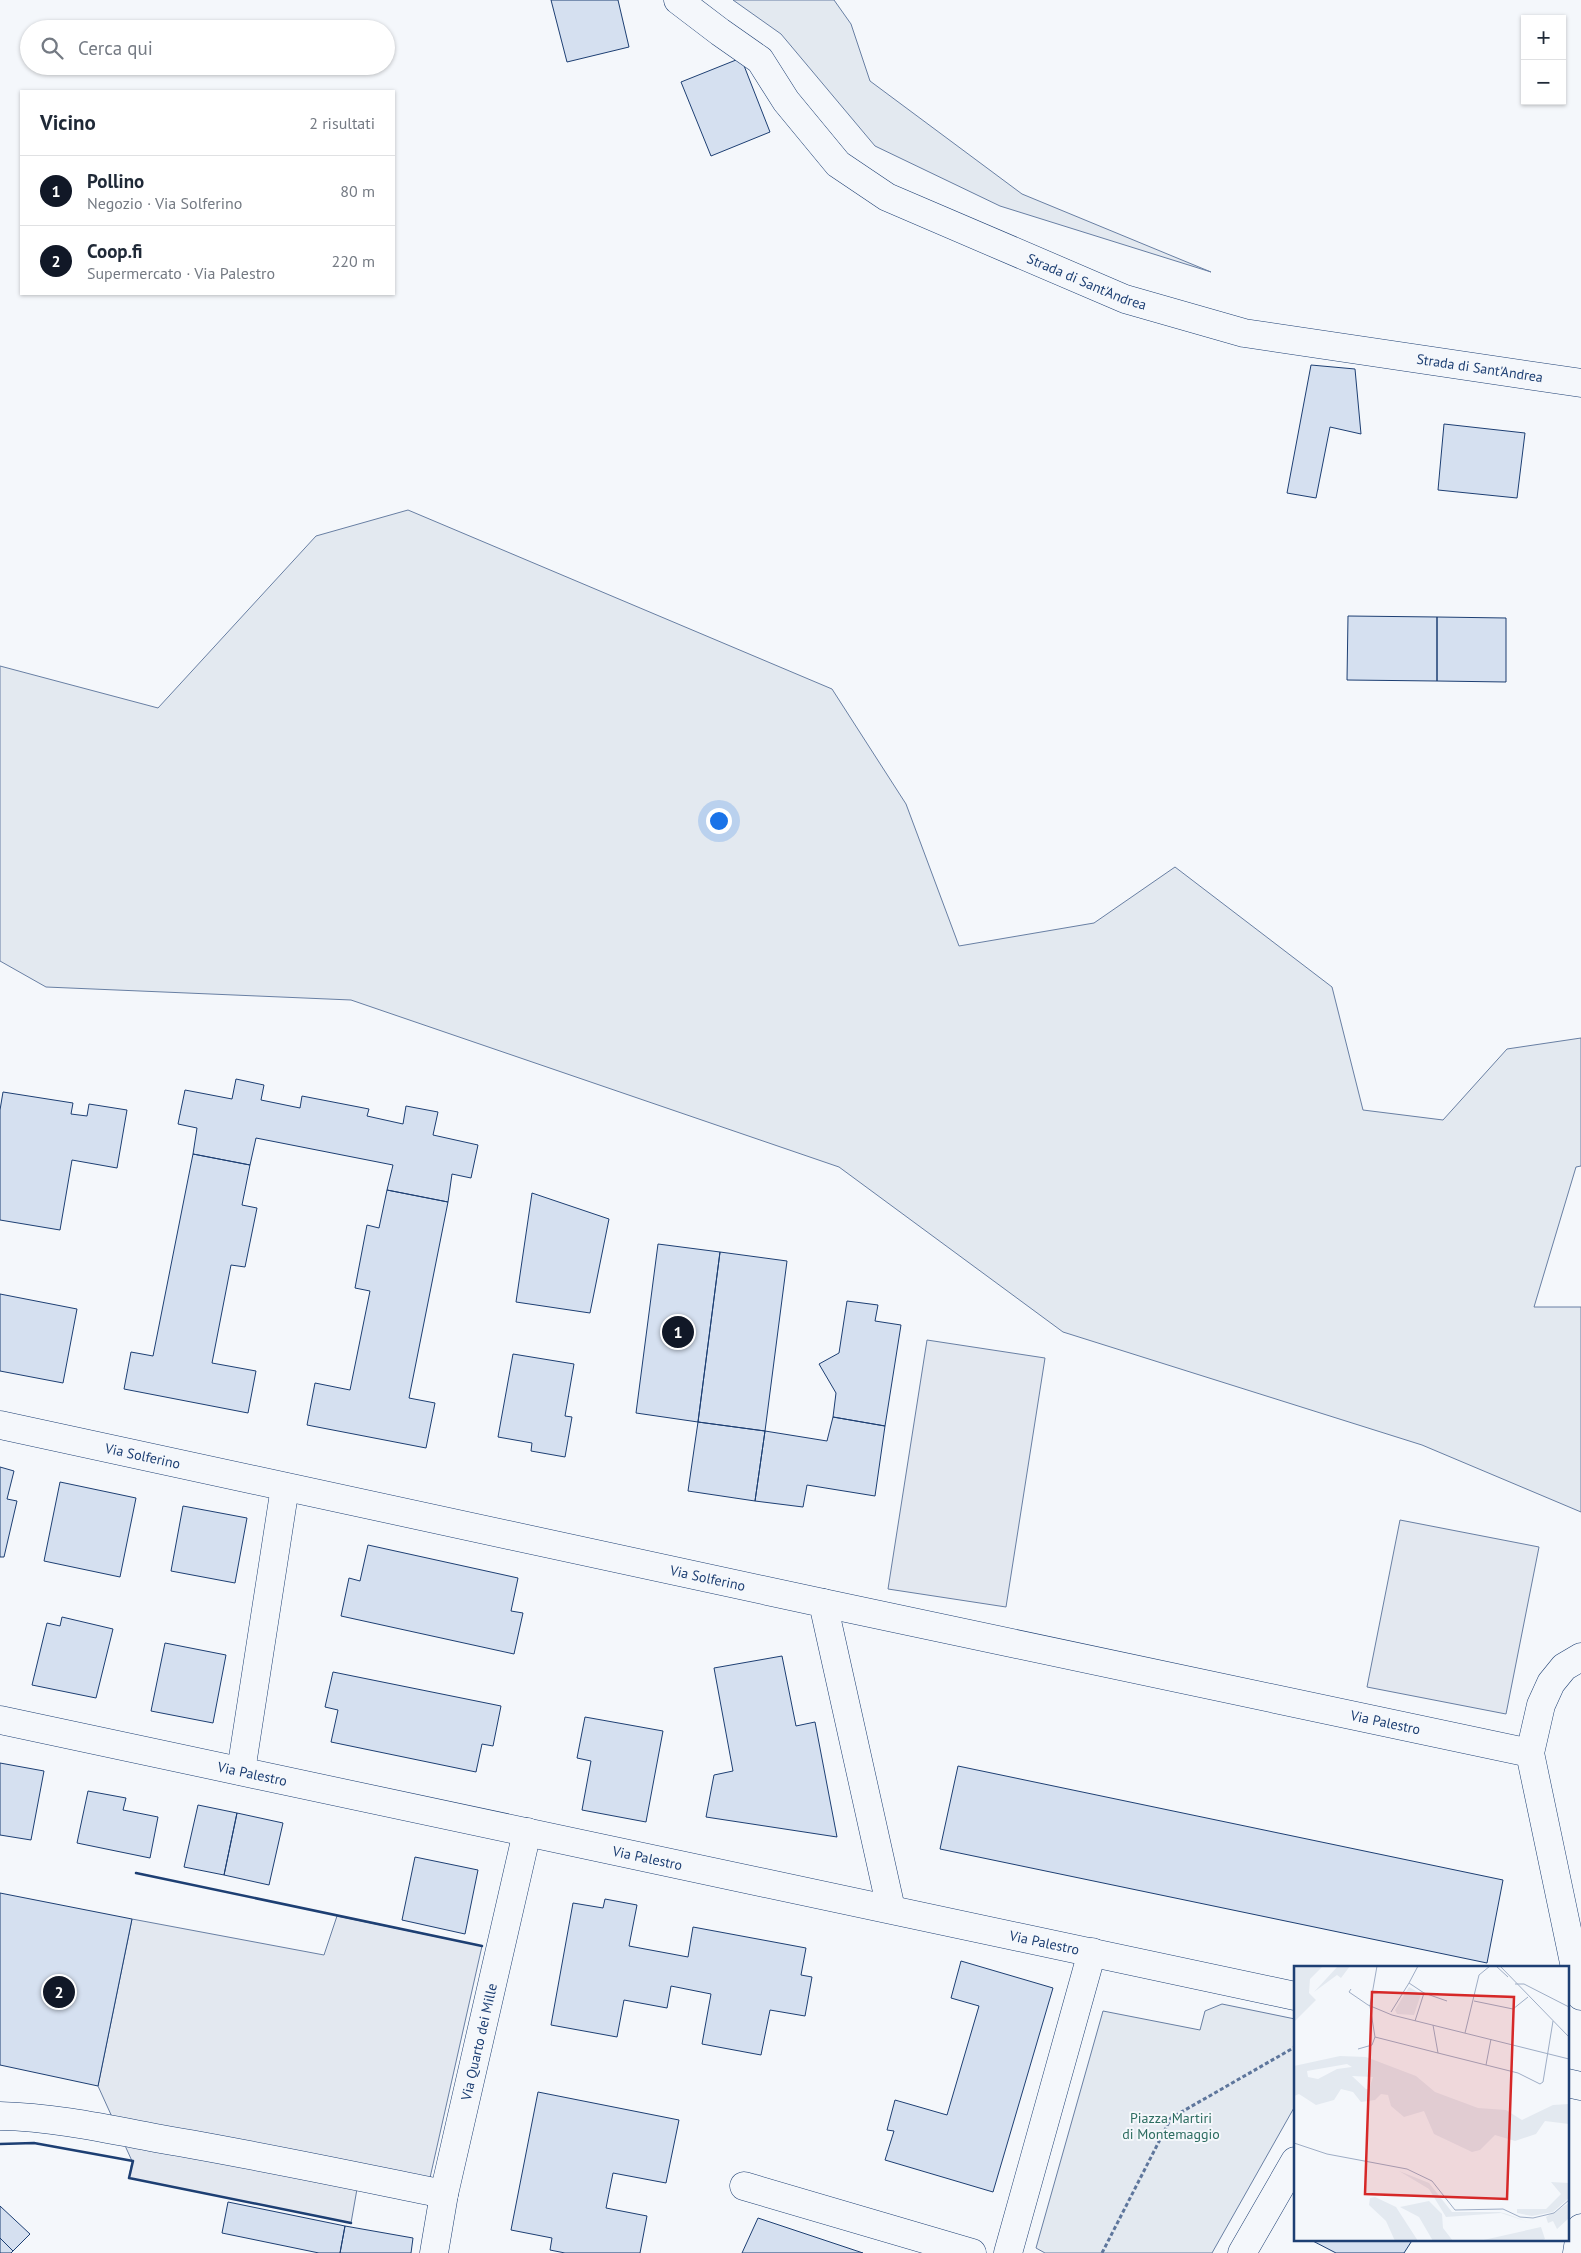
<!DOCTYPE html>
<html lang="it">
<head>
<meta charset="utf-8">
<style>
	body { margin:0; font-family:"PT Sans",sans-serif; background:#f6f6f7; color:#1f2937 }
	.controls { position:absolute; right:15px; top:15px; display:grid; overflow:hidden; border-radius:0px; box-shadow:0 1px 4px #0004 }
	.controls button { width:45px; height:45px; display:grid; place-items:center; padding:0; border:0; border-bottom:1px solid #e0e1e3; background:#fff; color:#1f2937; font:25px sans-serif }
	.you { position:absolute; left:718px; top:820px; width:18px; height:18px; margin:-12px; border:4px solid #fff; border-radius:50%; background:#1a73e8; box-shadow:0 0 0 8px #1a73e833 }
	.badge { display:grid; place-items:center; width:32px; height:32px; border-radius:50%; background:#111827; color:#fff; font-size:16px; font-weight:700 }
	.pin { position:absolute; translate:-50% -50%; border:2px solid #fff; box-shadow:0 1px 5px #0006 }
	.list { margin:0; padding:0; list-style:none }
	h2 { display:flex; justify-content:space-between; align-items:center; height:65px; margin:0; padding:0 20px; font-size:21px }
	h2 small { font-size:16px; font-weight:400; color:#747a83 }
	.list li { display:grid; grid-template-columns:32px 1fr auto; gap:15px; align-items:center; box-sizing:border-box; height:70px; padding:0 20px; border-top:1px solid #e0e1e3 }
	.list b { display:block; font-size:19px; white-space:nowrap }
	.list p { margin:0; font-size:16px; white-space:nowrap; color:#747a83 }
	.list em { font-size:16px; font-style:normal; color:#747a83 }
	.icon { flex:none; width:28px; height:28px; fill:none; stroke:currentColor; stroke-width:2; stroke-linecap:round; stroke-linejoin:round }
	.map { position:relative; flex:none; width:1581px; height:2253px; overflow:hidden }
	.search { position:absolute; background:#fff; box-shadow:0 1px 4px #0004; left:20px; top:20px; width:375px; height:55px; display:flex; align-items:center; gap:12px; box-sizing:border-box; padding:0 18px; border-radius:28px; color:#747a83; font-size:19px }
	.panel { position:absolute; background:#fff; box-shadow:0 1px 4px #0004; left:20px; top:90px; width:375px; height:205px; border-radius:0px }
	.map>svg:first-child { display:block }
</style>
</head>
<body>
<div class="map">
<svg width="1581" height="2253" viewBox="0 0 1581 2253">
	<rect width="100%" height="100%" fill="#f4f7fb"/>
	<!-- green -->
	<path fill="#e3e9f0" stroke="#687fa3" d="M733,0H834L851,24L870,81L1022,194L1211,272L1000,206L875,146L781,34Z
		M408,510L832,689L906,804L959,946L1094,923L1175,867L1332,987L1363,1110L1443,1120L1507,1049L1581,1038V1166L1576,1167L1534,1307H1581V1512L1422,1445L1063,1332L839,1167L351,1000L46,987L0,961V666L158,708L316,536Z
		M1222,2004L1295,2019V2106L1212,2253H1045L1036,2248L1103,2011L1200,2030L1205,2011Z"/>
	<!-- parking -->
	<path fill="#e3e8f0" stroke="#687fa3" d="M927,1340L1045,1358L1006,1607L888,1589Z
		M1400,1520L1539,1547L1506,1714L1367,1687Z
		M337,1916L482,1946L425,2200L357,2189L351,2223L129,2178L132,2161L98,2086L132,1919L324,1955Z"/>
	<!-- building -->
	<path fill="#d5e0f0" stroke="#1d3f73" d="M551,0H618L629,47L567,62Z
		M741,58L770,132L711,156L681,82Z
		M1311,365L1355,369L1361,434L1330,427L1316,498L1287,493Z
		M1444,424L1525,433L1517,498L1438,490Z
		M1348,616L1437,617V681L1347,680Z
		M1437,617L1506,618V682L1437,681Z
		M236,1079L264,1085L261,1100L300,1108L302,1096L369,1109L367,1116L403,1124L406,1106L438,1112L433,1135L478,1145L471,1178L452,1174L448,1202L387,1190L393,1165L256,1138L250,1165L193,1154L197,1128L178,1124L185,1090L232,1099Z
		M3,1092L73,1103L71,1114L87,1116L89,1104L127,1110L117,1168L72,1160L60,1230L0,1220V1110Z
		M193,1154L250,1165L242,1205L257,1208L245,1267L231,1265L212,1363L256,1371L248,1413L124,1389L131,1352L153,1356Z
		M387,1190L448,1202L409,1398L435,1403L426,1448L307,1425L315,1383L350,1390L370,1291L355,1288L367,1225L379,1228Z
		M532,1193L609,1219L590,1313L516,1302Z
		M658,1244L720,1252L698,1422L636,1413Z
		M720,1252L787,1261L765,1431L698,1422Z
		M0,1294L77,1309L63,1383L0,1371Z
		M847,1301L878,1305L875,1321L901,1325L885,1426L833,1417L836,1393L819,1364L839,1353Z
		M513,1354L574,1364L565,1416L572,1417L565,1457L531,1451L532,1443L498,1437Z
		M833,1417L885,1426L875,1496L807,1485L803,1507L755,1501L765,1431L827,1441Z
		M698,1422L765,1431L755,1501L688,1491Z
		M0,1467L14,1471L7,1499L17,1501L4,1557H0Z
		M60,1482L136,1498L120,1577L44,1561Z
		M183,1506L247,1518L235,1583L171,1571Z
		M368,1545L518,1578L511,1611L523,1613L514,1654L341,1616L349,1578L360,1581Z
		M62,1617L113,1629L96,1698L32,1685L47,1623L60,1626Z
		M165,1643L226,1655L213,1723L151,1711Z
		M782,1656L796,1726L815,1722L837,1837L706,1817L714,1775L733,1771L714,1668Z
		M333,1672L501,1706L493,1746L482,1744L476,1772L331,1742L338,1710L325,1707Z
		M585,1717L663,1731L646,1822L582,1810L591,1761L577,1758Z
		M0,1763L44,1771L31,1840L0,1835Z
		M958,1766L1503,1880L1487,1963L940,1849Z
		M88,1791L126,1798L123,1810L158,1817L150,1858L77,1843Z
		M198,1805L237,1813L224,1875L184,1867Z
		M237,1813L283,1823L269,1885L224,1875Z
		M415,1857L478,1870L465,1934L402,1920Z
		M0,1893L132,1919L98,2086L0,2065Z
		M605,1899L637,1905L629,1946L688,1957L693,1927L806,1948L801,1975L812,1977L805,2016L770,2010L761,2055L702,2044L711,1994L671,1986L667,2008L624,2000L617,2037L551,2025L573,1903L603,1908Z
		M961,1961L1053,1988L993,2192L885,2160L894,2131L887,2130L895,2100L947,2115L979,2006L951,1998Z
		M538,2092L679,2120L666,2183L613,2173L606,2208L647,2216L640,2253H565L550,2250L552,2238L511,2230Z
		M228,2202L345,2226L340,2253H319L222,2233Z
		M0,2206L30,2234L13,2251L0,2238Z
		M758,2218L863,2253H742Z
		M345,2226L413,2238L411,2253H340Z
		M0,2238L13,2251L11,2253H0Z
		M1309,2239H1413L1404,2253H1336Z"/>
	<g fill="none" stroke-linecap="round" stroke-linejoin="round">
		<!-- minor casing -->
		<g stroke="#1d3f73" stroke-width="29">
			<g id="minor">
				<path id="s1" d="M678,0L720,32L760,60L786,101L838,164L887,197L1125,299L1244,333L1581,383"/>
				<path id="s2" d="M0,1425L823,1603L891,1909"/>
				<path id="s3" d="M823,1603L1530,1753"/>
				<path d="M1581,1657L1564,1667L1551,1683L1541,1705L1530,1753L1581,1996"/>
				<path id="s4" d="M0,1720L1295,1996"/>
				<path d="M241,1771L285,1487"/>
				<path d="M1567,2083L1581,2086"/>
				<path d="M0,2116C54,2117 108,2129 161,2139C256,2155 350,2175 444,2194"/>
				<path d="M744,2186L972,2253"/>
				<path id="s5" d="M434,2253L444,2194L527,1832"/>
				<path d="M1008,2253L1092,1952"/>
				<path d="M1242,2253L1295,2161"/>
				<path d="M1577,2253L1581,2228"/>
			</g>
		</g>
		<!-- path -->
		<path stroke="#5e769c" stroke-width="3" stroke-dasharray="4 2.5" stroke-linecap="butt" d="M1102,2253L1171,2118L1295,2047"/>
		<!-- minor -->
		<use href="#minor" stroke="#f4f7fb" stroke-width="28"/>
		<!-- wall -->
		<path stroke="#1d3f73" stroke-width="2.5" d="M136,1873L482,1946
			M0,2144L34,2143L133,2161L129,2178L351,2223"/>
	</g>
	<g text-anchor="middle" stroke-width="4" stroke-linejoin="round" paint-order="stroke">
		<!-- street labels -->
		<g font-size="14" fill="#1d3f73" stroke="#f4f7fb">
			<text dy="5" stroke="none"><textPath href="#s1" startOffset="508">Strada di Sant'Andrea</textPath></text>
			<text dy="5" stroke="none"><textPath href="#s1" startOffset="912">Strada di Sant'Andrea</textPath></text>
			<text dy="5" stroke="none"><textPath href="#s2" startOffset="146">Via Solferino</textPath></text>
			<text dy="5" stroke="none"><textPath href="#s2" startOffset="724">Via Solferino</textPath></text>
			<text dy="5" stroke="none"><textPath href="#s3" startOffset="575">Via Palestro</textPath></text>
			<text dy="5" stroke="none"><textPath href="#s4" startOffset="258">Via Palestro</textPath></text>
			<text dy="5" stroke="none"><textPath href="#s4" startOffset="662">Via Palestro</textPath></text>
			<text dy="5" stroke="none"><textPath href="#s4" startOffset="1068">Via Palestro</textPath></text>
			<text dy="5" stroke="none"><textPath href="#s5" startOffset="216">Via Quarto dei Mille</textPath></text>
		</g>
		<!-- park labels -->
		<g font-size="14" fill="#2c6c60" stroke="#f4f7fb">
			<text x="1171" y="2123">Piazza Martiri<tspan x="1171" dy="16">di Montemaggio</tspan></text>
		</g>
	</g>
	<!-- overview -->
	<g transform="translate(1294 1966)">
		<rect width="275" height="275" fill="#f4f7fb"/>
		<path d="M0,0H29L16,13L15,27L22,34L0,56ZM44,0H56L47,12L43,9L20,26ZM115,21L127,28L120,49L103,48L101,44ZM46,90L72,91L122,110L141,126L184,142L212,144L228,154L259,139L275,138V158L251,155L242,168L221,175L201,169L186,184L178,186L140,168L130,145L110,151L97,140L94,129L87,128L81,134L67,136L59,126L47,123L40,134L22,139L5,128L0,130V100ZM53,98L58,101L43,103L24,113L14,111L13,105ZM58,110L79,111L75,123H72ZM105,205L135,217L158,246H205L213,248L234,256L207,247L152,251L135,223ZM257,216L275,217V232L259,246L238,250L223,247V243H252L267,228ZM81,231L102,241L124,275H101L92,255L75,239L76,232ZM135,235L148,248L149,262L159,275H139L125,251L106,241ZM275,237V252L263,263L259,255L254,257L252,251ZM247,261L251,273L247,275H185Z" fill="#e3e9f0" fill-rule="evenodd"/>
		<path fill="none" stroke="#9eadc5" stroke-width="1" d="M202,0L214,11M206,0L275,71M115,17L124,0M221,18H230L275,41M57,23L55,26L74,39L98,49L275,93M130,27L153,35M180,35L219,43L234,31M97,46L115,17L130,27L121,55M139,59L144,87L224,107L246,118L249,116L259,55M171,67L185,9L196,0M81,71L76,40L83,0M81,71L144,87M64,83L78,79L81,71M192,99L197,73M0,177L33,188L113,203L138,215L161,244L209,243L226,251L239,252L260,247L275,234"/>
		<path fill="#d62828" fill-opacity="0.15" stroke="#d62828" stroke-width="2.5" d="M78,26L220,31L213,233L71,228Z"/>
		<rect width="275" height="275" fill="none" stroke="#1d3f73" stroke-width="2.5"/>
	</g>
</svg>
<div class="controls">
<button>+</button>
<button>−</button>
</div>
<div class="you"></div>
<div class="pin badge" style="left:678px;top:1332px">1</div>
<div class="pin badge" style="left:59px;top:1992px">2</div>
<div class="search"><svg class="icon" aria-label="search" viewBox="0 0 24 24"><circle cx="10" cy="10" r="6"/><path d="M15 15l6 6"/></svg>Cerca qui</div>
<section class="panel">
<h2>Vicino<small>2 risultati</small></h2>
<ul class="list">
<li><span class="badge">1</span><div><b>Pollino</b><p>Negozio · Via Solferino</p></div><em>80 m</em></li>
<li><span class="badge">2</span><div><b>Coop.fi</b><p>Supermercato · Via Palestro</p></div><em>220 m</em></li>
</ul>
</section>
</div>
</body>
</html>
